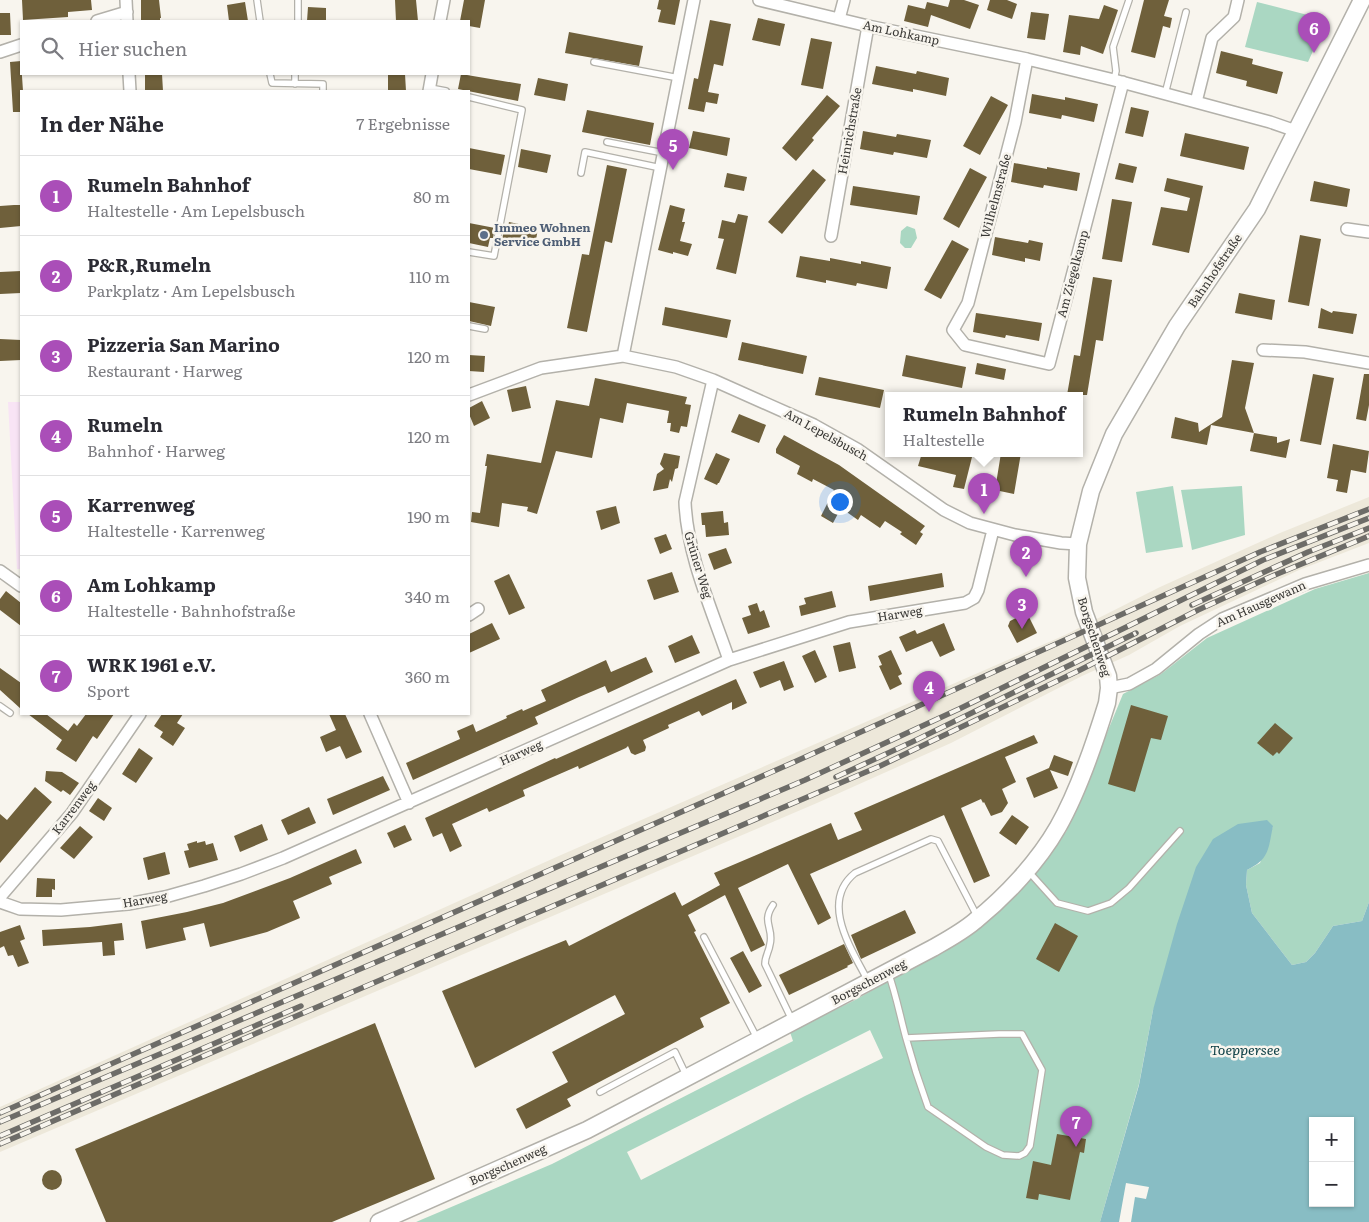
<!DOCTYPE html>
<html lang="de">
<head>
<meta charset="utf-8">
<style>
	body { margin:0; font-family:Literata,serif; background:#f7f7f7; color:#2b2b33 }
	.controls { position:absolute; right:15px; bottom:15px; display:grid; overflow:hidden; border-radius:0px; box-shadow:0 1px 4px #0004 }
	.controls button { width:45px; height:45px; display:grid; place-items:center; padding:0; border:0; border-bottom:1px solid #e1e1e2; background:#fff; color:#2b2b33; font:25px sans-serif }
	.you { position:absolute; left:839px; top:501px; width:18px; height:18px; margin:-12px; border:4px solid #fff; border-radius:50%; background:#1a73e8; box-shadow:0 0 0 8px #1a73e833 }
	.badge { display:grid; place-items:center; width:32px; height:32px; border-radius:50%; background:#aa4eb8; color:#fff; font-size:16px; font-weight:700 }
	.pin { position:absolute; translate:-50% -41px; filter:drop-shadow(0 1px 2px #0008) }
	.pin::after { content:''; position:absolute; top:26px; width:18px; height:15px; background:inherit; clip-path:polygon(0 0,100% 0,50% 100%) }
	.popup { position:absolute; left:885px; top:392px; width:198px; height:65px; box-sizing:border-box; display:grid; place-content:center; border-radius:0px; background:#fff; filter:drop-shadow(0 1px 4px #0005); font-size:16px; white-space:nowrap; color:#7c7c81 }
	.popup b { font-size:19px; color:#2b2b33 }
	.popup::after { content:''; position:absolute; left:50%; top:100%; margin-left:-10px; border:10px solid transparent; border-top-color:#fff }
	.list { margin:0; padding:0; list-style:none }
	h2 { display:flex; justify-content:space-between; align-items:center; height:65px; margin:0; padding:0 20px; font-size:21px }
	h2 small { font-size:16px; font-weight:400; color:#7c7c81 }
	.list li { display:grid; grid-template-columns:32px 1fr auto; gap:15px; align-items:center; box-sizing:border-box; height:80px; padding:0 20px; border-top:1px solid #e1e1e2 }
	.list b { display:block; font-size:19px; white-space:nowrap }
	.list p { margin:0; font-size:16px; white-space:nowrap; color:#7c7c81 }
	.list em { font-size:16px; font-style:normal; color:#7c7c81 }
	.icon { flex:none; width:28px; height:28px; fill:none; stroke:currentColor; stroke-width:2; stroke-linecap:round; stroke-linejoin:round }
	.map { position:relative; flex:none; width:1369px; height:1222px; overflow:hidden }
	.search { position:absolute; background:#fff; box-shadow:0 1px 4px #0004; left:20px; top:20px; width:450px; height:55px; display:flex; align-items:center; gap:12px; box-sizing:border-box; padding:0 18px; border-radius:0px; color:#7c7c81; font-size:19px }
	.panel { position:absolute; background:#fff; box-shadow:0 1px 4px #0004; left:20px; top:90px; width:450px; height:625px; border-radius:0px }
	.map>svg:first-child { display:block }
</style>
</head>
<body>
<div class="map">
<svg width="1369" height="1222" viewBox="0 0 1369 1222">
	<rect width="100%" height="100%" fill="#f8f5ee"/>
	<!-- built -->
	<path fill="#ede8da" d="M1369,497V543L1299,570L1180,626L1129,655L1082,676L951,743L817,803L0,1152V1107L561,855L1065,635L1160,587L1280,533Z"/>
	<!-- education -->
	<path fill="#f8e4f5" d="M8,402H21V569H17Z"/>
	<!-- green -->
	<path fill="#aad7c2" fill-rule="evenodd" d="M1257,2L1327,20L1308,62L1245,47Z
		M907,226L915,229L917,238L911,248H905L900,243L901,231Z
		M1173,486L1183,547L1146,553L1136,492Z
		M1242,486L1245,535L1192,550L1181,490Z
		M1369,573V902L1362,921L1333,926L1315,953L1306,962L1292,965L1252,913L1246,885L1247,870L1260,863L1273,826L1153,1010L1139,1084L1100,1222H416L552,1164L793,1041L790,1032L855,1000L969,936L1066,832L1123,694L1161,674L1207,638L1315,589ZM870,1030L883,1058L805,1096L641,1180L627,1152Z"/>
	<!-- water -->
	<path fill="#88bdc4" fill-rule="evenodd" d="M1267,820L1273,826C1268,849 1270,859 1247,870L1246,885L1252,913L1292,965L1306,962L1315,953L1333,926L1362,921L1369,902V1222H1100L1139,1085L1153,1010L1177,924L1196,867L1213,839L1238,824ZM1313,1121H1350V1203H1313Z"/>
	<!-- pier -->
	<path fill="#f8f5ee" d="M1126,1183L1149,1187L1146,1199L1135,1197L1131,1222H1119Z"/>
	<!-- building -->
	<path fill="#6f603b" d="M22,0H91L92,10L68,12V17L23,20Z
		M141,0H159L161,18H160V21H141Z
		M395,0H416L418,21H396Z
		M464,0H485L480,28L469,26V21H460Z
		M659,0H680L675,25L658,22L661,10L657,9Z
		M950,0H964L979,5L970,29L931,15L928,27L904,21L908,5L925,9L927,2L948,7Z
		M990,0H1007L1017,4L1012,19L987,10Z
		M1144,0H1169L1164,16L1172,18L1170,28L1163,26L1155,58L1131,52Z
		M245,2L248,21H229L227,5Z
		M1104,5L1118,10L1103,54L1081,46L1080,55L1063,52L1069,15L1099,19Z
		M308,7L326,8V21H307Z
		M1031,12L1049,14L1045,40L1027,38Z
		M0,13H10L11,35H0Z
		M758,18L785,24L780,46L752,40Z
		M710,20L731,24L723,66L714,64L708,92L719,94L717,104L706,102L704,112L688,109L694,78L698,79Z
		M569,32L643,46L639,66L565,53Z
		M811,38L832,42L823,89L801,85Z
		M1221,51L1253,59L1252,64L1283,72L1277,94L1246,86L1247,81L1216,73Z
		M21,61L23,91H21V112H13L10,62Z
		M876,66L916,74L917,71L949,78L946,96L913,89V92L872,84Z
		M162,74L163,91H145V75Z
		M388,74H405L406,91H388Z
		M461,74L521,84L518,101L458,89Z
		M538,78L568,84L565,101L534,95Z
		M1032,94L1065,100V97L1098,104L1094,122L1062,115L1061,119L1029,113Z
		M827,95L840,106L812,138L814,140L796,161L782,148Z
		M991,96L1008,105L980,155L963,146Z
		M1131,107L1149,111L1143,137L1125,133Z
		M587,110L654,123L650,145L582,132Z
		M693,131L730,138L727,156L689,148Z
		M863,131L896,137L897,134L931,140L927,158L894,152L893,155L860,149Z
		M1185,133L1249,147L1244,170L1180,156Z
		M469,148L505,155L501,175L469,169Z
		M521,149L551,155L547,173L518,167Z
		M1014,163L1047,169V167L1080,173L1077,191L1044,185L1043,188L1011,182Z
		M1119,163L1137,167L1133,183L1115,179Z
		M607,165L627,169L612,243L605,241L587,332L567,328L582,254L589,255Z
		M970,168L987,177L959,228L943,219Z
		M813,169L826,180L782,234L768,222Z
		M727,173L747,177L744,191L724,187Z
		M1167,178L1203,186L1189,253L1152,245L1161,207L1187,211L1190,198L1164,191Z
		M1314,181L1350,189L1347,207L1310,201Z
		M853,186L920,196L917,215L850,205Z
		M1112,199L1132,202L1122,262L1102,259Z
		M14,205H21V226L0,228V206Z
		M670,205L685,209L682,222H685L680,241L692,244L688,256L673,252V254L658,250Z
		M738,214L748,216L736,274L716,269L724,239L718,238L722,220L735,223Z
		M509,222L538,228L535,246L502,240L504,229L507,230Z
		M469,223L495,228L493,238H490L488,247L469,243Z
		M1300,235L1321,239L1309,306L1288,302Z
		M995,237L1028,243L1029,240L1043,243L1040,261L1025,258V262L992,255Z
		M952,240L969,249L941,299L924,290Z
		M800,256L830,261V258L861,264V261L891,267L887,289L857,283L856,286L826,280V283L796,277Z
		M21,271V293L0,294V272Z
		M1093,277L1112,280L1103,341L1096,340L1087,395H1067L1074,355L1080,356Z
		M1239,293L1275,300L1272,320L1235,313Z
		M469,302L495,307L491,326L469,321Z
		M665,307L731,320L727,338L662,325Z
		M1321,308L1332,313L1333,311L1357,314L1353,334L1318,328Z
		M976,313L1042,323L1039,341L1006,335L1005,338L973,332Z
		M0,339L21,340V360L0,361Z
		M742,342L807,356L803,374L738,360Z
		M469,355L485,356L484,372L469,371Z
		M906,355L966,367L962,388L902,376Z
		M1232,360L1254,363L1245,408L1254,433L1211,425L1207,445L1171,438L1175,417L1198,423L1199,432L1222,417Z
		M977,363L1006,369L1004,380L975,374Z
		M1313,374L1334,378L1321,445L1300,441Z
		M1364,374H1369V405L1366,421L1356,419Z
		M819,377L884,390L880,408L815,395Z
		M595,378L687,397L685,404L691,405L687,427L681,426L679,433L670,431L671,423H667L669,411L627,403L623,423L600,418L592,458L556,451L537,514L527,511L528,507L502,503L499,527L471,522L472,512L480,513L487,466H485L487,454L541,463L556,400L589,406Z
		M526,386L531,408L512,412L507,390Z
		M482,401L490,418L474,426L469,414V408Z
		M739,414L766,425L759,443L731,432Z
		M1254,433L1277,437V443L1290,439L1286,458L1250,451Z
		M784,435L839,465L925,526L920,532L923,534L916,545L900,534L902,532L885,521L880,528L861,515L858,520L841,508L833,523L821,516L834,490L813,479L812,482L797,474L800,466L776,453V449Z
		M1333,444L1369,451L1366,473L1351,470L1347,493L1336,491L1338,480L1327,478Z
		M664,453L680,456L678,468L675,469L672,482L670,479L668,488L653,491L657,474L664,469L660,464Z
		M716,453L730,459L719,483H718L717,485L704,479Z
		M922,453H973L964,489L953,487L956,475L918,466Z
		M1001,453H1021L1014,494L995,490Z
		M616,506L620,523L601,530L596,511Z
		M723,511L724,523L728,522L729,535L706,537L705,525H702L701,513Z
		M666,534L672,549L660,554L654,538Z
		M726,548L732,563L714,570L708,554Z
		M672,572L679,592L654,600L647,580Z
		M942,573L944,587L870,601L868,586Z
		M509,574L525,608L509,615L494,581Z
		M6,591L21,603V626L0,610V599Z
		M832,591L836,607L801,616L799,606L806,604L804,598Z
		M757,603L760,612L764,610L770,627L748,634L742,618L751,615L748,606Z
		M1028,615L1037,633L1017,643L1008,626L1010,621L1016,618L1019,619Z
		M492,623L500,639L469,653V634Z
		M944,623L955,650L940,657L932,641L906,652L899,637L915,630L917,634Z
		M692,635L700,653L675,663L668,646Z
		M850,642L856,668L839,672L833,646Z
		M815,650L827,677L815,683L802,656Z
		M891,650L902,674L898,676L902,684L890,690L879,666L882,665L878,656Z
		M646,657L653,672L608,693L605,686L579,697L535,717L538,724L413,780L406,763L460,739L457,731L473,724L476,732L507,718L506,716L522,709L523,711L546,701L541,690L606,660L611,672Z
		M784,661L794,687L784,691L780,680L760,688L753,672Z
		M0,668L21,683V709L0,690Z
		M736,679L747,703L732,710V702L702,716L699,711L668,725L669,728L643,740L646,747L645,751L635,755L631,753L628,746L626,748L579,769L578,766L523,790L525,796L489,812L487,808L452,824L462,846L450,852L442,833L433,837L425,818L555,758L556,759Z
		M1131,705L1168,716L1161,740L1151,738L1135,792L1108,784Z
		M28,714H46L68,731L74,723L77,726L86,714H114L97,739L93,736L76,762L56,749L62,740Z
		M162,714H183L177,723L185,728L173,746L160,737L163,732L154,726Z
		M329,714H345L362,752L346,759L340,746L326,752L320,737L336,730Z
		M1275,723L1293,738L1279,754L1277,752L1273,756L1257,743Z
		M1034,735L1038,743L1005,757L1016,782L1002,789L1008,803L1002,812L991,816L984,802L983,803L981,799L961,808L990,876L974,883L944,815L810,874L831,918L818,925L788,864L738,888L765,945L751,952L725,895L688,915L696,931L694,932L730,1003L700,1018L704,1027L567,1099L571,1106L526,1129L516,1109L568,1082L552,1052L625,1014L615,995L475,1068L442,991L566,940L569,946L675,892L682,906L720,885L714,873L831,823L838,840L862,830L854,813Z
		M139,748L153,758L136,783L122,774Z
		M1054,755L1073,762L1068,776L1050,770L1058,788L1034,798L1026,778L1049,768Z
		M46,771L62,772L79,783L70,795L63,790L61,792L45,781Z
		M383,776L390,790L333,815L327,799Z
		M35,787L52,802L0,863V814L7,820Z
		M98,798L112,808L104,821L89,811Z
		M309,807L316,823L288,835L281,820Z
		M1012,815L1029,827L1016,845L999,833Z
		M262,824L268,840L240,852L234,836Z
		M405,825L412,840L394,848L387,833Z
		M80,826L93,837L74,859L60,848Z
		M197,841V843L205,841L206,845L213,843L218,860L189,868L184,851L189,850L187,844Z
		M356,849L362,863L329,877L332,884L293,901L300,918L267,932L210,947L204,923L183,928L186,940L146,949L141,921L187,912L223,903L290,878Z
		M165,852L170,874L148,880L143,858Z
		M37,878L55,879V890L52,889V897H36Z
		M905,910L916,933L861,959L851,935Z
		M122,923L124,940L114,941L115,955L103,956L102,942L43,946L42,930L90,927Z
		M1055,923L1078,936L1059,972L1036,959Z
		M20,925L25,939L20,941L29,963L18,967L13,955L8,956L4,946L0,948V932Z
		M844,944L853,963L847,966L848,967L789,995L779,975Z
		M743,951L762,986L749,993L730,958Z
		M375,1023L435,1179L332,1222H106L75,1149Z
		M1057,1134L1086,1139L1084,1153L1080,1152L1070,1200L1039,1194L1038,1200L1026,1198L1033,1161L1051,1165Z
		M42 1180a10 10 0 1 1 20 0a10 10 0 1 1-20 0Z"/>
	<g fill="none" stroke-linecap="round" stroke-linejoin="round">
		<!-- lane casing -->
		<g stroke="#b3b1aa" stroke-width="8">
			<path id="lane" d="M257,0L260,21
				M298,21V0
				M594,62L679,78
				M270,74L272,83L323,84V91
				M1114,80L1116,71L1113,47L1129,0
				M295,84V74
				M430,88L446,91
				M1165,94L1186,12
				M469,97L522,110L494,256L469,252
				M607,142L664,153
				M581,173L585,152L661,168
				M469,326L485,329
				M0,706L10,713
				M1029,872L1057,903L1088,911L1111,903L1129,888L1180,831
				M773,905C761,922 774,928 770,944C769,952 765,956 765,964L792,1020
				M704,937L757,1038
				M888,972C896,994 900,1016 906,1038
				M868,981C852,950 819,902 855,873L931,839L938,841L977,916
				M999,1034H1022L1042,1070L1030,1146L1025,1153L1019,1156L1003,1155L986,1147L928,1107L916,1072L906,1038Z
				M600,1092L675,1052L686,1075"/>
		</g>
		<!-- street casing -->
		<g stroke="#b3b1aa" stroke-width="14">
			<path id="street" d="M126,0L127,21
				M759,0L868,26L1027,59L1114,80L1270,122L1296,131
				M839,19L844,0
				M97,21L127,12
				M440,21L444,0
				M0,52L21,45
				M1027,59L1015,122L968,303L953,330L965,345L1049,364L1123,82
				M129,74L130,91
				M429,91L432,74
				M1196,102L1212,38L1234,17L1238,0
				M1347,229L1369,232
				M831,236L868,26
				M1263,350L1305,352L1369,363
				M623,356L694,0
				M713,380L685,502C687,555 712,610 729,660
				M469,395L541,368L623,356L676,367L713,380L814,425L857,449L944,510L970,523L1015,535L1061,543L1078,544
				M0,571L21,586
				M469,615L478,609
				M1109,688L1129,684L1156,669L1199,634L1222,619L1305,584L1369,565
				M370,714L409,803
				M0,897L72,813L140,714
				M0,902L20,909L61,910L128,904L165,897L204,886L241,874L283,858L729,660L849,622L965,603L974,598L978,590L993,530"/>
		</g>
		<!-- secondary casing -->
		<g stroke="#b3b1aa" stroke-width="19">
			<path id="secondary" d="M379,1222L587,1130L933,948C947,940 962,932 975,921C1006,896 1038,862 1058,827C1078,792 1095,742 1107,703L1109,688L1108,676L1084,612L1077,578L1078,544L1091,491L1114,434L1177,326L1257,209L1362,0"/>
		</g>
		<!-- lane -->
		<use href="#lane" stroke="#fff" stroke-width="5.5"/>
		<!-- street -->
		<use href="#street" stroke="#fff" stroke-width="11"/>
		<!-- secondary -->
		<use href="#secondary" stroke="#fff" stroke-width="16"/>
		<!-- rail casing -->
		<g stroke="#6d6c68" stroke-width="5.5">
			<path id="rail" d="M1192,605L1308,552L1369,528
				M836,777L912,742L1136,633
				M0,1113L792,763L1260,552L1369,509
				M0,1122L805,780L959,709L1263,560L1369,518
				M0,1136L301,1006
				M0,1144L301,1014L880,766L1080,670L1198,610L1270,577L1369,536"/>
		</g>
		<!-- rail -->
		<use href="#rail" stroke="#f8f5ee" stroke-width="4" stroke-dasharray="11" stroke-linecap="butt"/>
	</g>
	<!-- markers -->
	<circle fill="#5c6f8a" stroke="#f8f5ee" stroke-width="2" cx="484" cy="235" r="5"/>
	<g text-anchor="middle" stroke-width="5" stroke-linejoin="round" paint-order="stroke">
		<!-- street labels -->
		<g font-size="12" fill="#3a3936" stroke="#f8f5ee">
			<text transform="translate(901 33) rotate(12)" y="4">Am Lohkamp</text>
			<text transform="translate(850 131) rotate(-80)" y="4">Heinrichstraße</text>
			<text transform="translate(996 196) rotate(-75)" y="4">Wilhelmstraße</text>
			<text transform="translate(1215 271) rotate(-56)" y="4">Bahnhofstraße</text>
			<text transform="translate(1073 274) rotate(-75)" y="4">Am Ziegelkamp</text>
			<text transform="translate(826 435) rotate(29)" y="4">Am Lepelsbusch</text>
			<text transform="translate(698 565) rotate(73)" y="4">Grüner Weg</text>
			<text transform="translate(1261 604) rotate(-24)" y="4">Am Hausgewann</text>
			<text transform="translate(900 614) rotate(-9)" y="4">Harweg</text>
			<text transform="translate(1094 637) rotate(72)" y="4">Borgschenweg</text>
			<text transform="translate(521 753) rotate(-24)" y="4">Harweg</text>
			<text transform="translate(74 808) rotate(-53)" y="4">Karrenweg</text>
			<text transform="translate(145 900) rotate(-10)" y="4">Harweg</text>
			<text transform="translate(869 982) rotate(-28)" y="4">Borgschenweg</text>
			<text transform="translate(508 1165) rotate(-24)" y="4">Borgschenweg</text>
		</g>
		<!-- service labels -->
		<g font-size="12" font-weight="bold" fill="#4e5e75" stroke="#f8f5ee" text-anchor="start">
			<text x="494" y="232">Immeo Wohnen<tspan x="494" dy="14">Service GmbH</tspan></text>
		</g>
		<!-- water labels -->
		<g font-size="14" font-style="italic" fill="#0e4046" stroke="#f8f5ee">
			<text x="1245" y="1055">Toeppersee</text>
		</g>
	</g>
</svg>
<div class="controls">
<button>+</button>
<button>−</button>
</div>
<div class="you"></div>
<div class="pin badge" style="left:984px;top:514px">1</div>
<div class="popup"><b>Rumeln Bahnhof</b>Haltestelle</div>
<div class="pin badge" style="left:1026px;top:577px">2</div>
<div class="pin badge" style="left:1022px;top:629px">3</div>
<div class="pin badge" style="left:929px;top:712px">4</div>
<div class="pin badge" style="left:673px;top:170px">5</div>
<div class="pin badge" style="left:1314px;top:53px">6</div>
<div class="pin badge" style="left:1076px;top:1147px">7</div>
<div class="search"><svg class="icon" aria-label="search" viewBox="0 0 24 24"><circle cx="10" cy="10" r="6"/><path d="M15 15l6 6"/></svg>Hier suchen</div>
<section class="panel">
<h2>In der Nähe<small>7 Ergebnisse</small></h2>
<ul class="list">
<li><span class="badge">1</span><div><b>Rumeln Bahnhof</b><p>Haltestelle · Am Lepelsbusch</p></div><em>80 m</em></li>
<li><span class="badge">2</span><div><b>P&amp;R,Rumeln</b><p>Parkplatz · Am Lepelsbusch</p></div><em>110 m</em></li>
<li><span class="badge">3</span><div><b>Pizzeria San Marino</b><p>Restaurant · Harweg</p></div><em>120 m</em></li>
<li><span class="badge">4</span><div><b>Rumeln</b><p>Bahnhof · Harweg</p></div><em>120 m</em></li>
<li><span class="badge">5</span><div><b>Karrenweg</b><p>Haltestelle · Karrenweg</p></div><em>190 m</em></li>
<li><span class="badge">6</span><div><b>Am Lohkamp</b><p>Haltestelle · Bahnhofstraße</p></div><em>340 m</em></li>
<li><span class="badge">7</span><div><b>WRK 1961 e.V.</b><p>Sport</p></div><em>360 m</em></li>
</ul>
</section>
</div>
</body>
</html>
